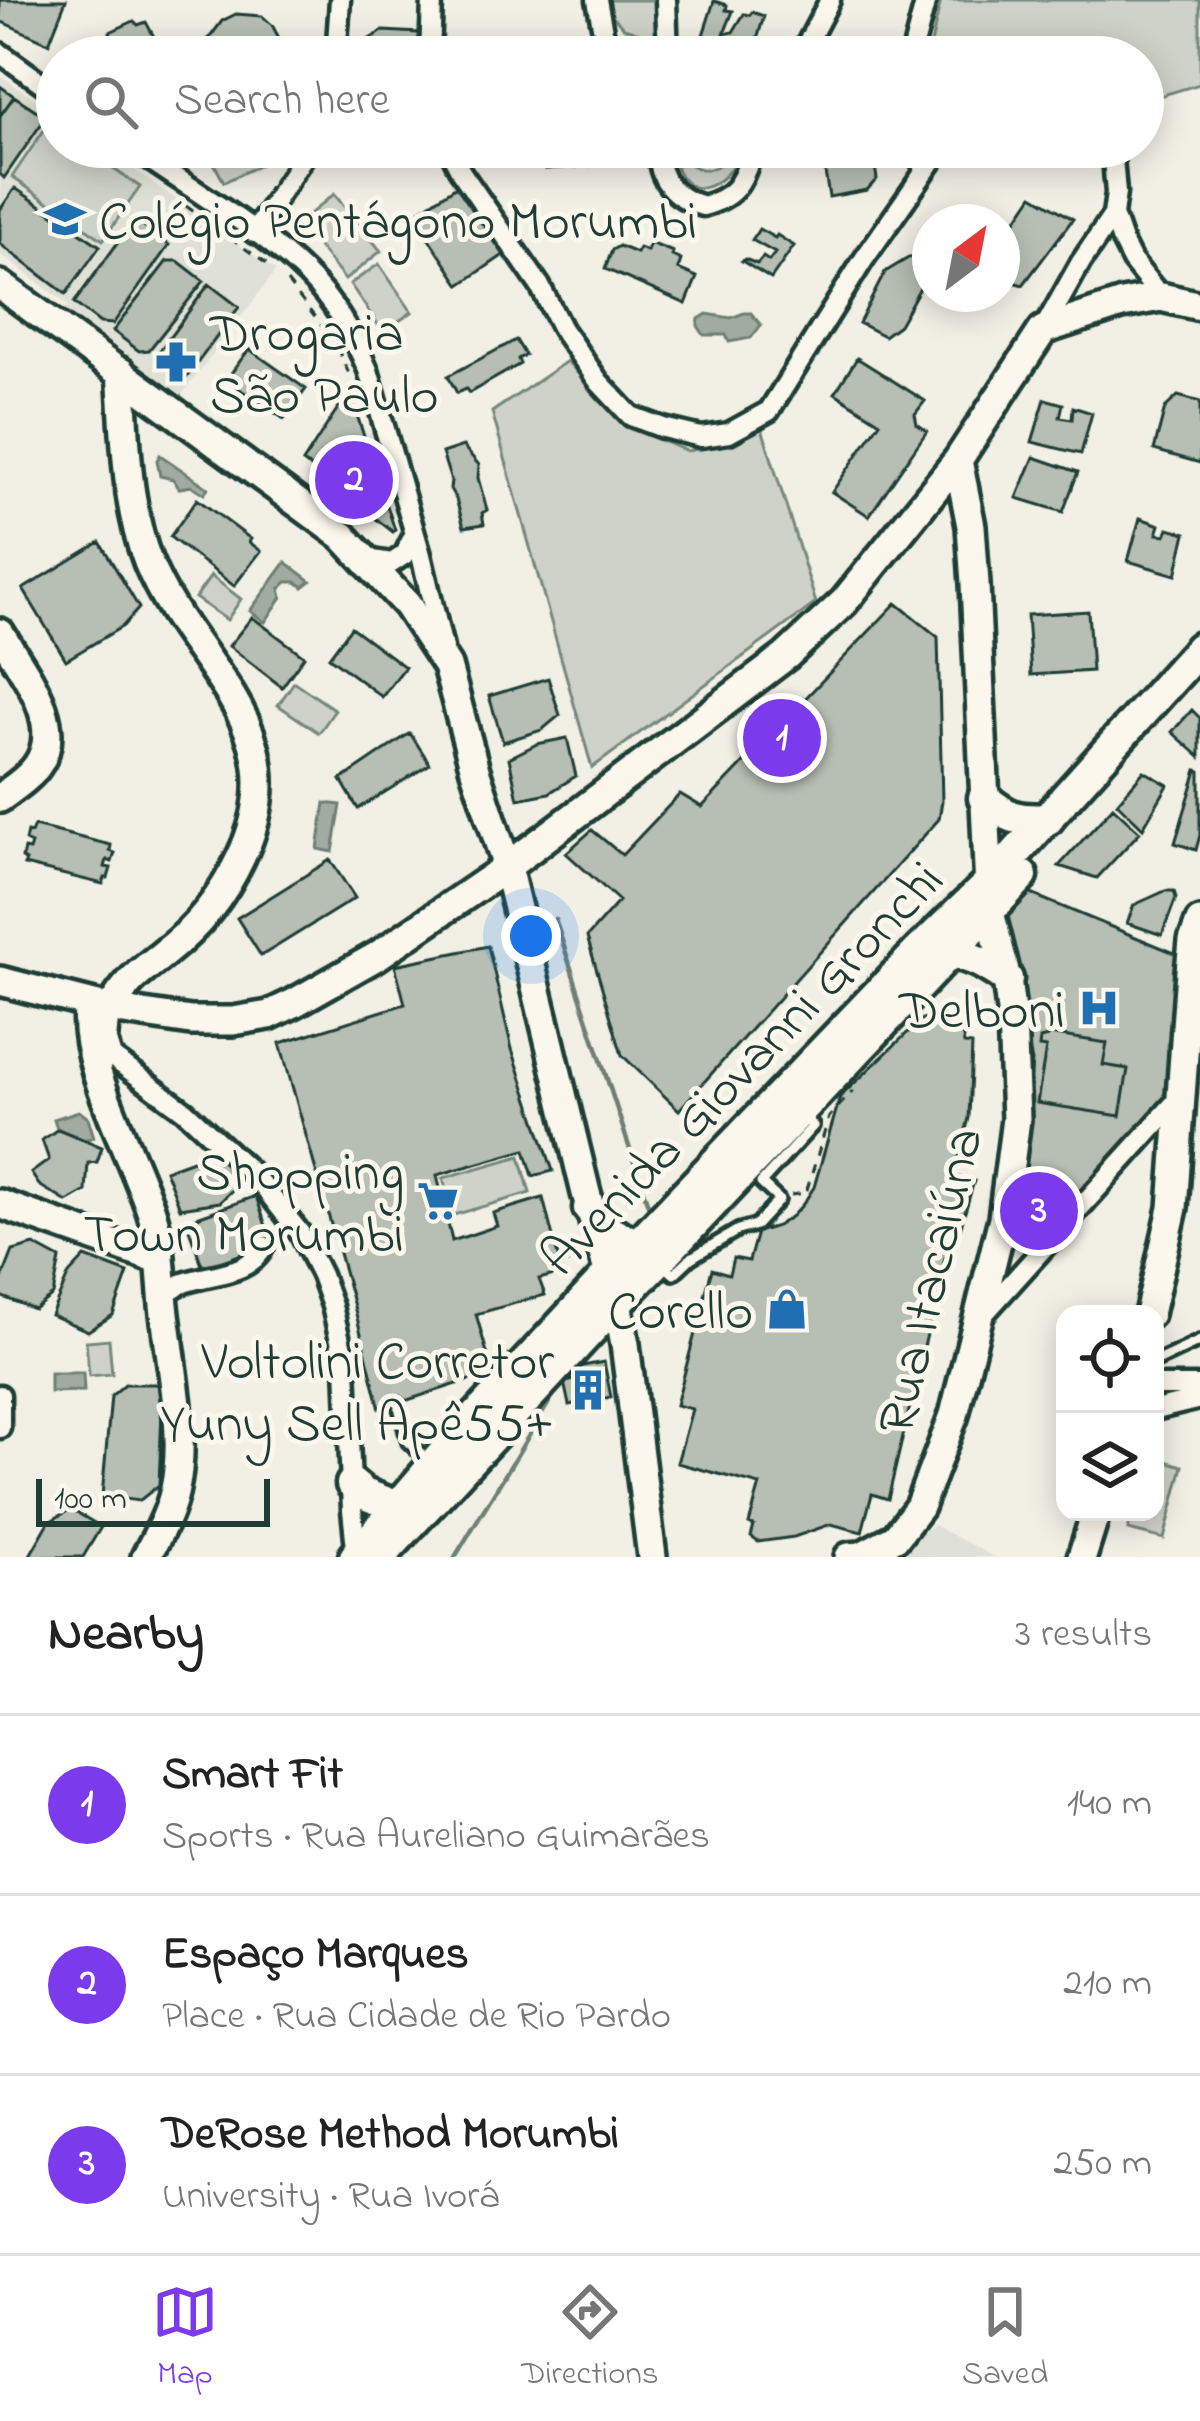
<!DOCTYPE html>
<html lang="en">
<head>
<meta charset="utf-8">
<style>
	body { margin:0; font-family:"Indie Flower",sans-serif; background:#f6f6f6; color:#222 }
	.controls { position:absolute; right:36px; bottom:36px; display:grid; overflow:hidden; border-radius:24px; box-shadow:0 6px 30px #0003 }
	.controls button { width:108px; height:108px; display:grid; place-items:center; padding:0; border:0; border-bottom:3px solid #e0e0e0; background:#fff; color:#222; font:60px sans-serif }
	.compass { position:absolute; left:912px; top:204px; width:108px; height:108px; border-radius:50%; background:#fff; box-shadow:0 6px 30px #0003; rotate:32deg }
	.scale { position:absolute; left:36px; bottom:30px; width:234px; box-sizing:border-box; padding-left:12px; border:6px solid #1f3d34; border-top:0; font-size:33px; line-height:42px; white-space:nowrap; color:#1f3d34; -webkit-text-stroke:9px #fbf7ec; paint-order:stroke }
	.you { position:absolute; left:531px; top:936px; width:42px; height:42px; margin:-30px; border:9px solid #fff; border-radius:50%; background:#1a73e8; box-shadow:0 0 0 18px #1a73e833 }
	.badge { display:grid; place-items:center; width:78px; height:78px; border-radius:50%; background:#7c3aed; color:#fff; font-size:39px; font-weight:700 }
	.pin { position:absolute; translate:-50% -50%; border:6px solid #fff; box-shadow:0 3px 12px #0006 }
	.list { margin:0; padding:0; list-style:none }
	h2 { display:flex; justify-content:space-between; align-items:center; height:156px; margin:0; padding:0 48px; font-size:51px }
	h2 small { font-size:39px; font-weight:400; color:#767676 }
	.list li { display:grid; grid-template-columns:78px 1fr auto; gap:36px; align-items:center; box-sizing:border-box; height:180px; padding:0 48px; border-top:3px solid #e0e0e0 }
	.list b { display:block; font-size:45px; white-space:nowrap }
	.list p { margin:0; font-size:39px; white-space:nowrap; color:#767676 }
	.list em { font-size:39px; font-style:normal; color:#767676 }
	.icon { flex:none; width:66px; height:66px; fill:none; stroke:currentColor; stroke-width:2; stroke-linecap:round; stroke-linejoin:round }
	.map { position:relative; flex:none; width:1200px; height:1557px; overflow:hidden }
	.search { position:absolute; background:#fff; box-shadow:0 6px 30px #0003; left:36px; right:36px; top:36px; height:132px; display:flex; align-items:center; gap:30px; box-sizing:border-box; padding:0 42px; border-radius:66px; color:#767676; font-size:45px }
	.sheet { height:696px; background:#fff }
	nav { display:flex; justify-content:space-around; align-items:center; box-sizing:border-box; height:168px; border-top:3px solid #e0e0e0; background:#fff; font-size:33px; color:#767676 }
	nav a { display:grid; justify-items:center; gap:6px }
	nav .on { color:#7c3aed }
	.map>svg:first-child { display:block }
</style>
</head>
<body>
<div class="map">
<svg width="1200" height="1557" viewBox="0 0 1200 1557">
	<rect width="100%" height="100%" fill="#f2f0e5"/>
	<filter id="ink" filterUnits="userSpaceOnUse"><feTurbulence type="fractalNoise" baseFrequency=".00833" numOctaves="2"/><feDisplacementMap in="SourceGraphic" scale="24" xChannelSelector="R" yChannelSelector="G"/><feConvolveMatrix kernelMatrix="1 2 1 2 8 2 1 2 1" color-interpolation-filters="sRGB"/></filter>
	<g filter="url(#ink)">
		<!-- built -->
		<path fill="#e0e1d6" d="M0,75L57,115V147H103L276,271L181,396L63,313L68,305L0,254Z
			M1023,1180L1083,1191L1016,1257L1009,1252L1008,1246Z
			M933,1525L994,1557H884Z"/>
		<!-- green -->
		<path fill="#cfd2c8" stroke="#77887e" stroke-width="3" d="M598,0H670V43L624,28Z
			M941,0H1200V84L1143,101V57H1073L1033,43L996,49L988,57H928Z
			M48,124L57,130V147H81L140,187L103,240L12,177Z
			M233,147H266L272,159L224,182L211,158Z
			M725,158L734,164C718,189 688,201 676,166L686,161C698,172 714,174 725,158Z
			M334,194L381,251L345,280L299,223Z
			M379,264L412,312L383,332L350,284Z
			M567,361L626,427L687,451L734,443L762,428L816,603L592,768L492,412Z
			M211,576L241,599L227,620L195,598Z
			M294,682L335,710L319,733L278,705Z
			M520,1156L530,1193L454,1215L443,1178Z
			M109,1339L112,1374L89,1376L86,1341Z
			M1155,1458L1183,1466L1164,1539L1128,1530L1133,1512H1155Z"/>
		<!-- water -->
		<path fill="#a2aba1" stroke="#6e7f75" stroke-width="3" d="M744,313H751L761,325L751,338L729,342L726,335H704L698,326L699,319L707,314L731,318Z
			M160,455L208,488L204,494L192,486L179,488L173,479L160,476L157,460Z
			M286,562L311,581L303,587L297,582H287L280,589L282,597L265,622L250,611Z
			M325,803L341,805L333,852L318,849Z
			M79,1111L88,1118L94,1137L63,1146L54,1119Z
			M50,1373H83L84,1391L50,1392Z"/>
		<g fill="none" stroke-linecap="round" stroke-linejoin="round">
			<!-- stream -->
			<path stroke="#6e7f75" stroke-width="4.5" d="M555,919L650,1211
				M455,1557L562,1381"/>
		</g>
		<!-- building -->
		<path fill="#b7beb3" stroke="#1f3d34" stroke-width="3" d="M0,0H66L49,43L0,21Z
			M714,1L727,5L726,10L733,11L724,34L733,32L744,14L750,15L752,12L764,16L752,57H696Z
			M236,14L262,16L272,25L285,49L293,47L303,57H201L196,48L211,36L222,21Z
			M134,21L138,25L146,22L165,57H113L105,41L112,39L110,32Z
			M383,31L419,33L420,57H361V44Z
			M0,86L14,96L0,116Z
			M14,96L46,117L4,178L0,174V116Z
			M548,147H601L598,165L546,169Z
			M821,147H872L877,179L867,190L829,197Z
			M458,185L505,254L460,285L413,215Z
			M15,188L100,246L66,294L0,244V210Z
			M1033,195L1073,219L1023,285L1002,279V241Z
			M135,219L169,245L113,324L100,323L74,303Z
			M759,229L775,238L777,235L794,246L771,279L742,261L745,259L757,264L763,257L769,261L775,253L752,240Z
			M650,243L673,252L672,256L681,260L678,269L697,277L686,304L605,269L612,250L619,246L636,253L639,248L647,251Z
			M910,257L930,270L899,325L884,336L859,323L885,272Z
			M167,261H178L204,281L149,350L139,351L113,331Z
			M209,284L239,307L184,381L156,360L158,353Z
			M516,340L525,355L518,359L520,364L469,393L466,389L457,393L448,376Z
			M249,349L306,389L284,419L226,380Z
			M857,358L925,401L915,414L917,424L927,431L869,516L832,492L880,422L835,393Z
			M349,391L395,530L393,532L352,500L353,498L303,462Z
			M1178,396L1200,402V463L1154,450L1165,408Z
			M1045,399L1063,404L1060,417L1072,419L1073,407L1092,413L1081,454L1032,442Z
			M463,446L479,465L478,478L487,510L482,513L484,524L464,527L456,499L450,489L451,481L442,453Z
			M1034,457L1078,472L1063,512L1017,498Z
			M197,499L251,539L249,542L261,551L234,586L170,537Z
			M1140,518L1160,525L1157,534L1166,535L1169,528L1186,533L1176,575L1128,561Z
			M100,542L139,608L123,626L66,660L23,589Z
			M896,603L938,637L942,801L939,819L679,1110L622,1055L587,937L619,901L566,853L592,830L622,855L680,794L702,807Z
			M1088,611L1092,671L1031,675L1027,615Z
			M252,617L304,656L282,687L229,646Z
			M351,627L405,667L382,697L329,657Z
			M548,678L560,715L542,730L503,742L489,696Z
			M1192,710L1200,718V757L1172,732Z
			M410,733L430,764L358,809L341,780Z
			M567,738L576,776L549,793L518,799L509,758L537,744Z
			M1197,770L1200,771V835L1196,850L1175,843Z
			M1144,771L1168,785L1143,828L1117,803Z
			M1113,807L1140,832L1097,878L1059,866Z
			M34,826L111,845L110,851L115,853L112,862L107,860L105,867L111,868L108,878H105L103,884L24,865L26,861L22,858L24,849L29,850L31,844L25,841L27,832L31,833Z
			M330,860L355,898L261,956L237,918Z
			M1024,891L1182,956L1174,1093L1083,1191L1023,1180L1032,1061L998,921Z
			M1165,891H1174L1176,898L1162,935L1127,923L1134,905Z
			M488,946L512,1049L553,1171L533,1176L525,1150L437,1175L452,1241L497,1226L493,1213L543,1198L562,1273L539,1279L545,1295L476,1314L491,1367L485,1375L380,1409L355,1310L280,1043L405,1004L395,965Z
			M937,1015L950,1019L962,1032L964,1044L972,1045L969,1118L954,1176L974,1181L951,1260L945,1258L888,1499L872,1494L862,1532L831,1524L794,1537L758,1542L751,1537L754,1526L749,1524L760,1485L677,1463L692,1409L676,1405L712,1269L729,1274L733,1258L749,1261L757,1232L777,1226L792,1216L803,1204L814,1187L840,1097L922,1019Z
			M1049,1034L1107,1043L1103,1065L1128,1069L1120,1116L1037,1103L1046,1048L1039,1047L1040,1039L1048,1037Z
			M58,1129L102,1147L97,1162L88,1163L86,1191L67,1202L39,1185L31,1173L49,1160L42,1140Z
			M220,1150L234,1188L220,1202L180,1208L165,1170Z
			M256,1196L269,1235L254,1250L203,1268L186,1221Z
			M34,1245L60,1259L53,1295L34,1309L0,1296V1284L13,1251Z
			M85,1257L128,1273L113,1315L88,1331L51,1315L69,1274Z
			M604,1362L611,1397L569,1405L564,1382L576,1380L575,1372L583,1366Z
			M125,1384H163L159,1485L139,1501L102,1496L111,1396Z
			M71,1509L101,1527L83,1557H29L49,1522Z"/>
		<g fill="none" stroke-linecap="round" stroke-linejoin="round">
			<!-- lane casing -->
			<g stroke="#1f3d34" stroke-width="18">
				<path id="lane" d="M663,1264L674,1274L691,1258L738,1230L756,1225L779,1200L761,1183L813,1126L801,1113
					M1155,1362L1200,1341
					M398,1403L408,1442L427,1460"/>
			</g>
			<!-- street casing -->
			<g stroke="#1f3d34" stroke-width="27">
				<path id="street" d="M597,0L608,57
					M666,0L668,57
					M0,53L57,94
					M336,57L340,0
					M430,57L432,0
					M800,57L830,0
					M911,57L926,0
					M131,147C186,186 260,228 307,275C334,302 353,335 368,370L421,555L443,648
					M448,147L461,172L540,286L562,329L599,382L631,416L663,428L701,437L729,433L769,411L864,259L942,147
					M659,147C656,179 674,198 703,206C740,196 742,179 755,147
					M909,147L927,169
					M1112,147L1116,193L1113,215L1122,241L1132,261L1161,297
					M254,233L310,147
					M1043,330L1081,262L1113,215
					M366,559L392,563L404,555L414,535
					M110,1009L107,1041L112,1057
					M95,1064L112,1057L185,1111L254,1175L300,1233L321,1275L332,1306L346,1366L352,1510L357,1557
					M163,1294C169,1291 175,1287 181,1284C209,1273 250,1276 264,1246
					M984,1314L1181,1096
					M1155,1386H1200
					M0,1395V1428
					M1155,1410L1200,1399"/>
			</g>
			<!-- secondary casing -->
			<g stroke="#1f3d34" stroke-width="36">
				<path id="secondary" d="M0,285L343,536L407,605L447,666L475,770L507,867L586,1193L617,1303L625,1344L652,1557
					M0,633C22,670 67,724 37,766C28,779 13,788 0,798
					M0,981L110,1009L191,1021H233L269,1015L294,1003L377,956L507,867L786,656L844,602L958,460L1043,330L1122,304L1161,297L1200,306
					M89,1004C77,1057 135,1159 152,1214C161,1243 161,1276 164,1305C170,1362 187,1434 175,1489C170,1514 157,1536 146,1557
					M110,1009C129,978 140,973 167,951C199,926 223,895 240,859C304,727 191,669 148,562C125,503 126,434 121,372
					M0,1204L159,1260
					M1149,1314L1173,1208L1190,971L1193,941L1200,922
					M849,1557L861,1556L896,1537L919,1507L954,1415L1003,1218L1016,1119L1012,1019L1007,979L990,912L975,584L971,526L958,460
					M1082,1557L1096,1512"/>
			</g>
			<!-- primary casing -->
			<g stroke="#1f3d34" stroke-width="39">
				<path id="primary" d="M984,798C1008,818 1017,821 1048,819
					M937,952C965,952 985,963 1007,979
					M589,1208L610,1231L652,1253
					M352,1484L364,1494L396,1506
					M355,1557L460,1434L609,1274L919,951L988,884L1200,648
					M380,1557L599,1321L663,1256L1022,876"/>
			</g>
			<!-- path -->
			<path stroke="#1f3d34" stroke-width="3" stroke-dasharray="9 9" stroke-linecap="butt" d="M103,147L115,155
				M186,206L271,267
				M287,282L333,340
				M337,348L351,378
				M791,1195L806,1193L829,1117L853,1091
				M560,1265L580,1259"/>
			<!-- lane -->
			<use href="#lane" stroke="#fbf7ec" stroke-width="9"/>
			<!-- street -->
			<use href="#street" stroke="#fbf7ec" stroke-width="18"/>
			<!-- secondary -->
			<use href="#secondary" stroke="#fbf7ec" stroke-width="27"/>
			<!-- primary -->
			<use href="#primary" stroke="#fbf7ec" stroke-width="30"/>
		</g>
	</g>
	<!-- icons -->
	<defs>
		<g id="school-bare" transform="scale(3.24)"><path d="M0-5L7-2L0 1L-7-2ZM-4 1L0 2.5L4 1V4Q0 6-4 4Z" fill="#1f6fb2" stroke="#fbf7ec" stroke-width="2.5" paint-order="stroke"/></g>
		<g id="pharmacy-bare" transform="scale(3.24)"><path d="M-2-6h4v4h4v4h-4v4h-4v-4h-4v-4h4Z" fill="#1f6fb2" stroke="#fbf7ec" stroke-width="2.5" paint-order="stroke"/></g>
		<g id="hospital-bare" transform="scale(3.24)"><path d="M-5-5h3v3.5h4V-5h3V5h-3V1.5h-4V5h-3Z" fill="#1f6fb2" stroke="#fbf7ec" stroke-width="2.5" paint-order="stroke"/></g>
		<g id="supermarket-bare" transform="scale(3.24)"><path d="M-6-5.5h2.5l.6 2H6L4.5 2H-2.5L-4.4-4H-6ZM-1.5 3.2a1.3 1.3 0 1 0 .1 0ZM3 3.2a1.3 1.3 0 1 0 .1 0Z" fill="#1f6fb2" stroke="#fbf7ec" stroke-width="2.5" paint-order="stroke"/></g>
		<g id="shop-bare" transform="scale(3.24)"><path d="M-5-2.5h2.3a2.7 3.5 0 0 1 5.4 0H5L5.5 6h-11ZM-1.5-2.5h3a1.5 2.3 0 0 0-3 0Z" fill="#1f6fb2" stroke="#fbf7ec" stroke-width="2.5" paint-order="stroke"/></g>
		<g id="building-bare" transform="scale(3.24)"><path d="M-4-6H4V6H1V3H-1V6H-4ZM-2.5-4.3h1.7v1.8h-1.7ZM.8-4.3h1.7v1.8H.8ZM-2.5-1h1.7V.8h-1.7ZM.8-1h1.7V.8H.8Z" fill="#1f6fb2" stroke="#fbf7ec" stroke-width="2.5" paint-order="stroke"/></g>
	</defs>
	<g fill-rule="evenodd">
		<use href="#school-bare" x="65" y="219"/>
		<use href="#pharmacy-bare" x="176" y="362"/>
		<use href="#hospital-bare" x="1099" y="1008"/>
		<use href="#supermarket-bare" x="438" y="1201"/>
		<use href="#shop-bare" x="787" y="1309"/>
		<use href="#building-bare" x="588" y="1390"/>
	</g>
	<g text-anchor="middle" stroke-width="10" stroke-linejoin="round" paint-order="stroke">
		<!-- poi labels -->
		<g font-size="54" fill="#1f3d34" stroke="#fbf7ec" text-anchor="end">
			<text x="99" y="238" text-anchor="start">Colégio Pentágono Morumbi</text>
			<text x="210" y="350" text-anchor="start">Drogaria<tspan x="210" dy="62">São Paulo</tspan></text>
			<text x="1065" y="1027">Delboni</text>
			<text x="404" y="1189">Shopping<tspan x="404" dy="62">Town Morumbi</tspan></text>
			<text x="753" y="1328">Corello</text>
			<text x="554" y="1378">Voltolini Corretor<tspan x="554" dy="62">Yuny Sell Apê55+</tspan></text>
		</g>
		<!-- street labels -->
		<g font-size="54" fill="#1f3d34" stroke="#fbf7ec">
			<text transform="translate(740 1067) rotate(-46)" y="19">Avenida Giovanni Gronchi</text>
			<text transform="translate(928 1280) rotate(-77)" y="19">Rua Itacaiúna</text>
		</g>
	</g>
</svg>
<div class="controls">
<button><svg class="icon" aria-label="locate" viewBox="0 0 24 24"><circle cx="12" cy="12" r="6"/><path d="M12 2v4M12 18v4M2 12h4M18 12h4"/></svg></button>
<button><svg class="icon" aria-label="layers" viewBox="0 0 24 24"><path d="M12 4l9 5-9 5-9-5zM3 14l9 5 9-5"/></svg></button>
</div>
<svg class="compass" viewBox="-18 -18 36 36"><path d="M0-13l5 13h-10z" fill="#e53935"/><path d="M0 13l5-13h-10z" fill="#767676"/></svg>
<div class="scale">100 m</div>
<div class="you"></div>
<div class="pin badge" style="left:782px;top:738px">1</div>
<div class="pin badge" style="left:354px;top:480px">2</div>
<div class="pin badge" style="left:1039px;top:1211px">3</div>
<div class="search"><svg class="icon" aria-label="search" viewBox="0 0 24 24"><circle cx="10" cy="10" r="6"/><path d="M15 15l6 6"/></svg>Search here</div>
</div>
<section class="sheet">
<h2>Nearby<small>3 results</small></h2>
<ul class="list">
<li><span class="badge">1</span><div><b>Smart Fit</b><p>Sports · Rua Aureliano Guimarães</p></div><em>140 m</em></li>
<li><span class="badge">2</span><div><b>Espaço Marques</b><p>Place · Rua Cidade de Rio Pardo</p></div><em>210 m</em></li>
<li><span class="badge">3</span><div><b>DeRose Method Morumbi</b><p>University · Rua Ivorá</p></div><em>250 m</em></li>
</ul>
</section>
<nav>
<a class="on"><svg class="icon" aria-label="map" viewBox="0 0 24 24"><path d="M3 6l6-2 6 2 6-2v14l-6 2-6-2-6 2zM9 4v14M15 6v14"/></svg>Map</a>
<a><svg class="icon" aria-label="directions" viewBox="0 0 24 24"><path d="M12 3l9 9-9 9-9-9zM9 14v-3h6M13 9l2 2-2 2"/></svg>Directions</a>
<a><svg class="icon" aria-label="saved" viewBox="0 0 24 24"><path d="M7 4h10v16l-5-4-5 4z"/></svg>Saved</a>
</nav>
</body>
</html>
